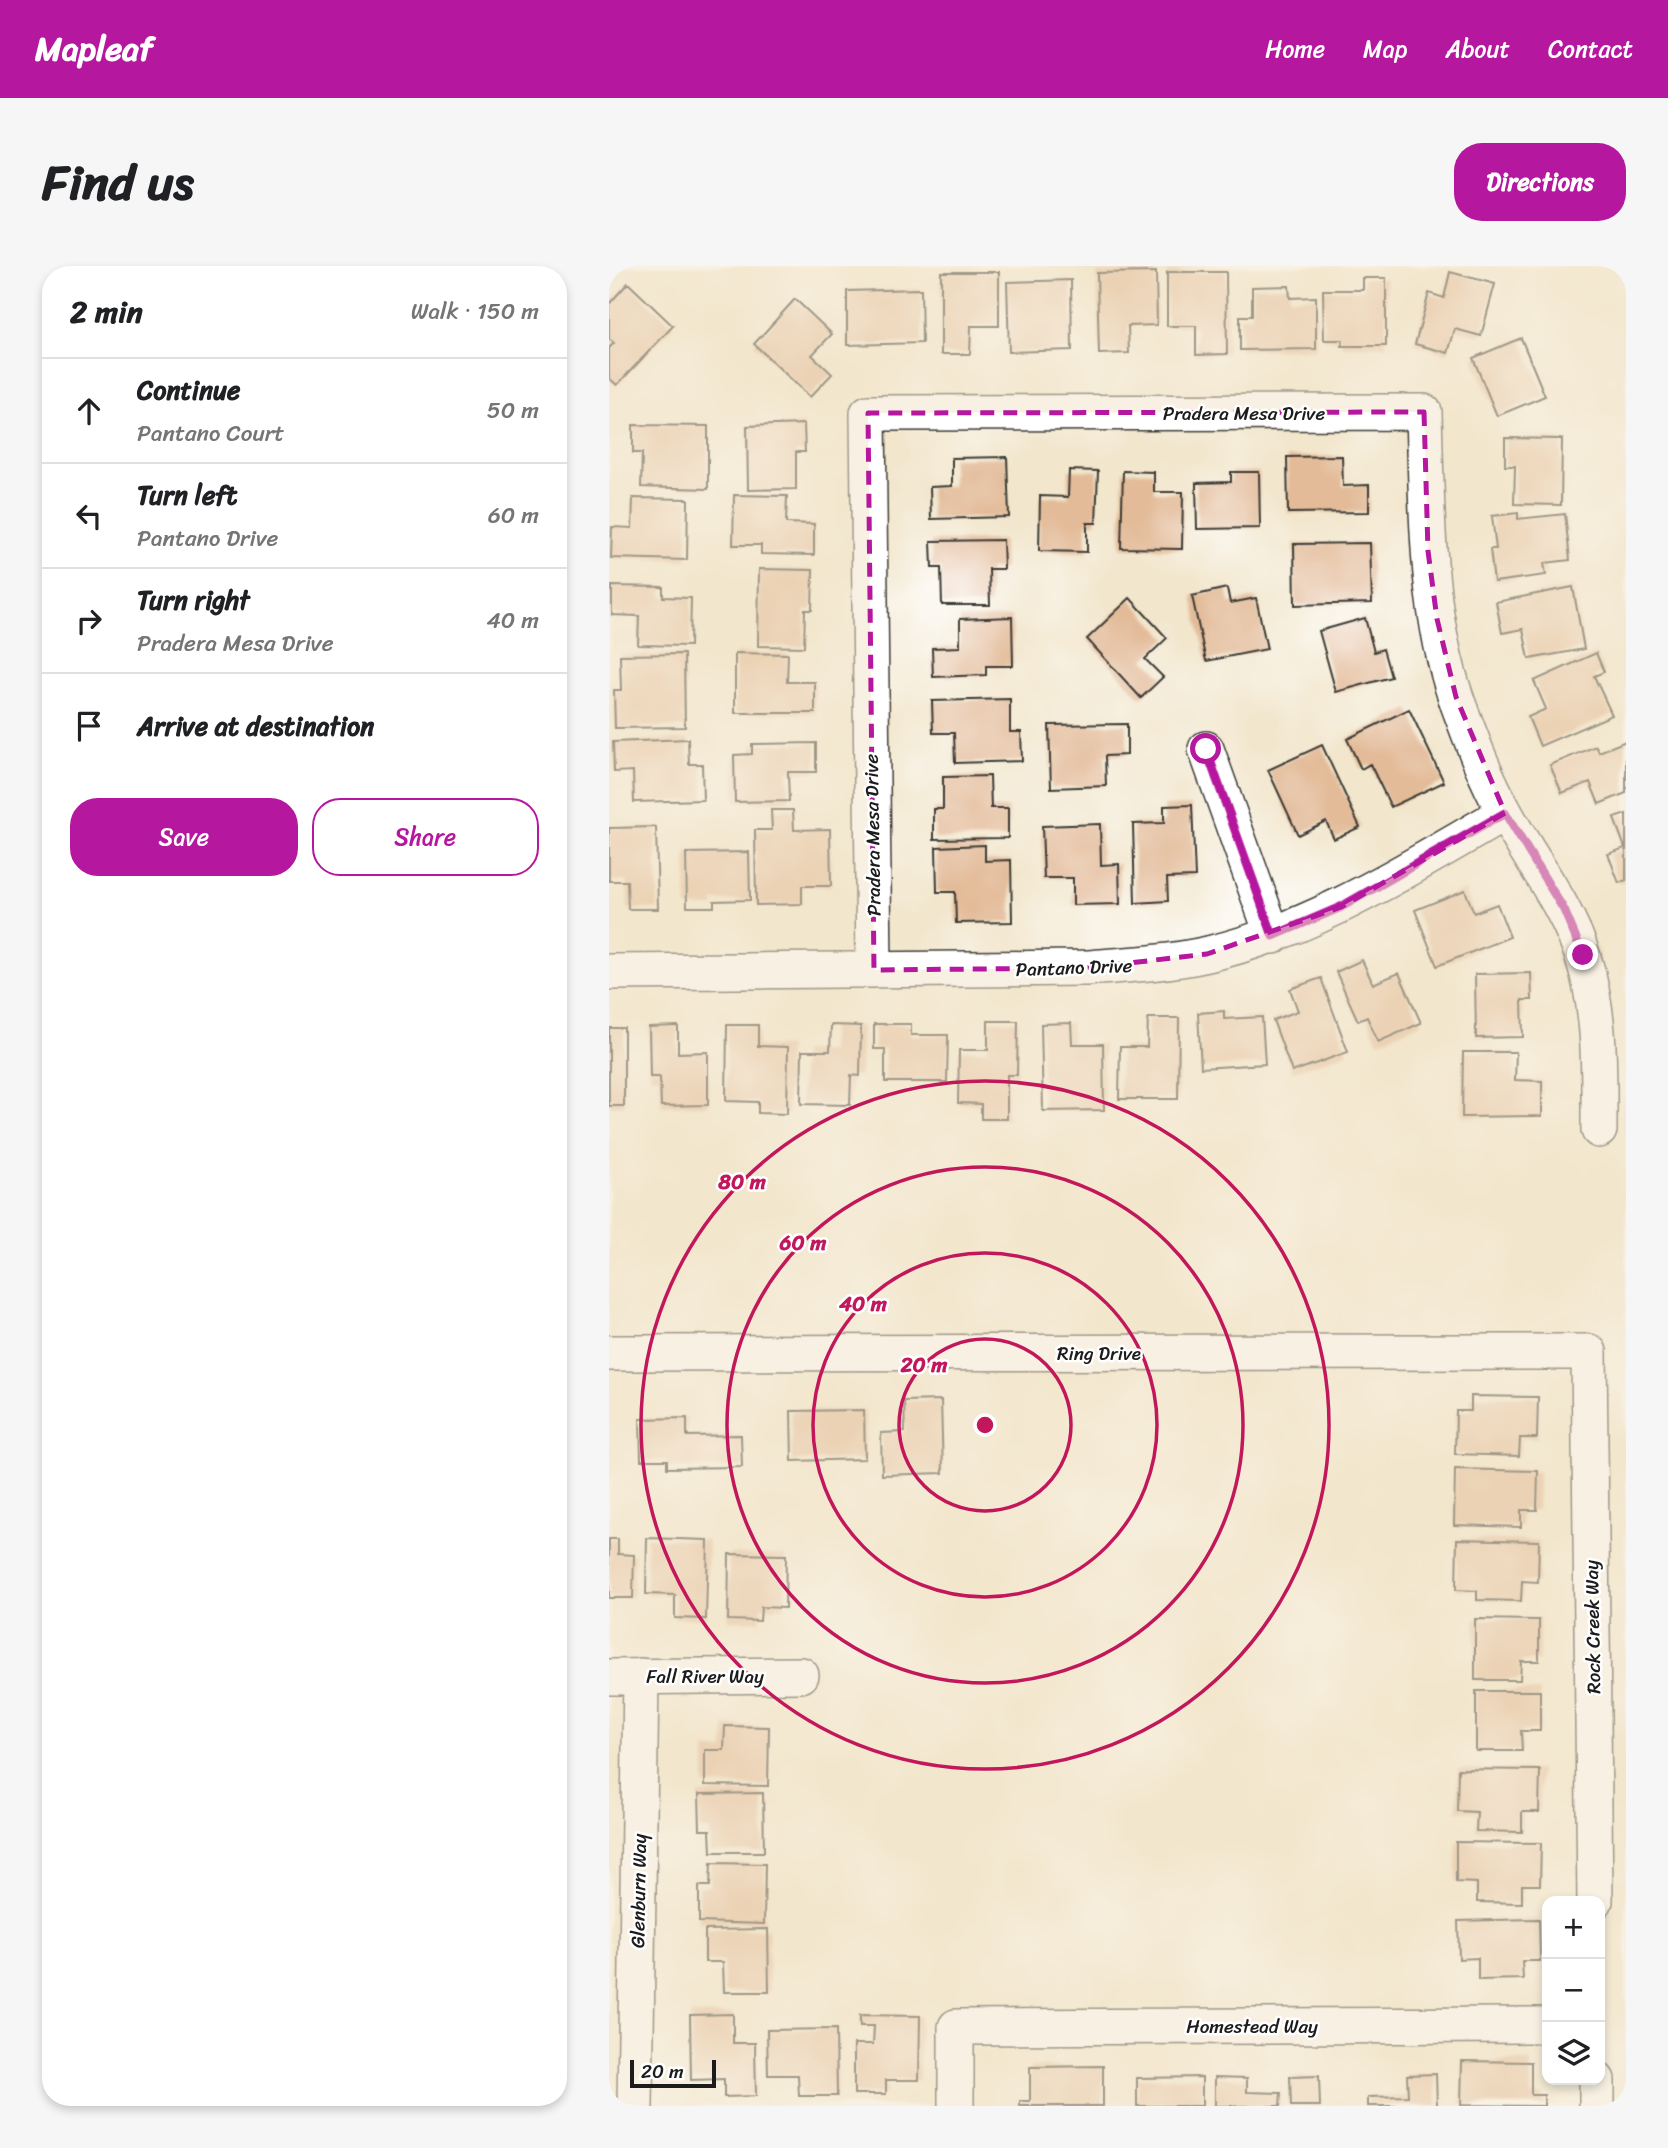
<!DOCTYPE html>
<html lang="en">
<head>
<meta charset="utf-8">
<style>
	body { margin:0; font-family:Sriracha,sans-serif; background:#f6f6f6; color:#202124 }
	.controls { position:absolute; right:21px; bottom:21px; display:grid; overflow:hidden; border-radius:14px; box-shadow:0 4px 10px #0003 }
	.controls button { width:63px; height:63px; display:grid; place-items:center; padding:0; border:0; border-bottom:2px solid #e0e0e0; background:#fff; color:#202124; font:35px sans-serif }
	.scale { position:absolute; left:21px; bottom:18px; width:86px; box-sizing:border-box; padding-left:7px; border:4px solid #1c1c1c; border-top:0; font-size:19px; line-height:24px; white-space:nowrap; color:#1c1c1c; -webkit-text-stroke:5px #fff; paint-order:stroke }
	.stop { position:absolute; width:21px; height:21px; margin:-16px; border:5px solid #b5179e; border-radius:50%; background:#fff }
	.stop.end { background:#b5179e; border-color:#fff; box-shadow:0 2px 7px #0008 }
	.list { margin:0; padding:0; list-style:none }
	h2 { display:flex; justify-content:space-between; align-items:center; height:91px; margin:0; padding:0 28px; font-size:30px }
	h2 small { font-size:23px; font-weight:400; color:#757577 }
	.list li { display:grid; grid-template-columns:46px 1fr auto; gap:21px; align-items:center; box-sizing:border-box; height:105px; padding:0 28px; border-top:2px solid #e0e0e0 }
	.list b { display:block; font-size:26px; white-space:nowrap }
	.list p { margin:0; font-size:23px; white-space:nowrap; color:#757577 }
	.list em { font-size:23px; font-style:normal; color:#757577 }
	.actions { display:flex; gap:14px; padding:21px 28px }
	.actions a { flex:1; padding:16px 0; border:2px solid #b5179e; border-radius:28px; text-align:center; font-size:24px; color:#b5179e }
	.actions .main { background:#b5179e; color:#fff }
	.icon { flex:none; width:38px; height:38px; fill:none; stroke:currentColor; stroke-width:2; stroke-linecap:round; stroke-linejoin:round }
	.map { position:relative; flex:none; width:1017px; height:1840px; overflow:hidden; border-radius:28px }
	header { display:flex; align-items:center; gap:42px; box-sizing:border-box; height:98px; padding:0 35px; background:#b5179e; color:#fff }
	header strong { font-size:33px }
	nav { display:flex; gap:38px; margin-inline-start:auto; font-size:24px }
	.intro { display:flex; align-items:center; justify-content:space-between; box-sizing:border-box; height:168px; padding:0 42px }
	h1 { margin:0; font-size:49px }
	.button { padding:18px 32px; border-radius:28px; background:#b5179e; color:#fff; font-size:24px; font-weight:700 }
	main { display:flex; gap:42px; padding:0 42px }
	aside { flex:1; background:#fff; border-radius:28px; box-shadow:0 4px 10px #0003 }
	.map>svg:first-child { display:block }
</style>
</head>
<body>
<header>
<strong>Mapleaf</strong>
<nav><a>Home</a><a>Map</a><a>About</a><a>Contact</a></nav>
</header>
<div class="intro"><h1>Find us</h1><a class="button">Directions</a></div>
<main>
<aside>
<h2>2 min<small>Walk · 150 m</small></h2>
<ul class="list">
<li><svg class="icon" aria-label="ahead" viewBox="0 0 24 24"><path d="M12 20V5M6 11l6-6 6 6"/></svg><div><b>Continue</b><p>Pantano Court</p></div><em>50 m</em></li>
<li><svg class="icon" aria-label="left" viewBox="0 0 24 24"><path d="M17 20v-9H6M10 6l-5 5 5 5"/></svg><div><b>Turn left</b><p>Pantano Drive</p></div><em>60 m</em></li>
<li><svg class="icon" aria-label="right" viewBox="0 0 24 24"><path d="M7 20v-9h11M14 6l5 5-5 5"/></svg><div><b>Turn right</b><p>Pradera Mesa Drive</p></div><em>40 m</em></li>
<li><svg class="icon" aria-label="arrive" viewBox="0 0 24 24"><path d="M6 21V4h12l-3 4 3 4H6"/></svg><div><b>Arrive at destination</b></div></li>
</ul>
<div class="actions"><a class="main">Save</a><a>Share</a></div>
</aside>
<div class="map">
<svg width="1017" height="1840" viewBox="0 0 1017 1840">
	<rect width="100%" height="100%" fill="#fff"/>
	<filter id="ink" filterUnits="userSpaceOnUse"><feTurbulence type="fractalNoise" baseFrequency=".0143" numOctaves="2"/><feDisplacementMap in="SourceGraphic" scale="14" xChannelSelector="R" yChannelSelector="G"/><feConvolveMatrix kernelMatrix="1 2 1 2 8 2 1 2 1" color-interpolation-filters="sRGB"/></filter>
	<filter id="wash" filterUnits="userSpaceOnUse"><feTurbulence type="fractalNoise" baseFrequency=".00686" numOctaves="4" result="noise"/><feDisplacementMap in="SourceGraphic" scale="28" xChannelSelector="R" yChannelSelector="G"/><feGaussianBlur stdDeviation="1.57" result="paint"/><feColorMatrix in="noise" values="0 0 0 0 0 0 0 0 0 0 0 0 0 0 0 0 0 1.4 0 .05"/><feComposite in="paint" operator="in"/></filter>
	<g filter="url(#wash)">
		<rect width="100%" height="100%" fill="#f2e6cc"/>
		<g id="blocks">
			<!-- building -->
			<path fill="#e3bb99" d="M332,6H390V60H362L361,88H332Z
				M547,6L548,59L519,60L520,87L490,88L488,7Z
				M558,6H617L618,88L587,89V60H558Z
				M841,6L886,18L872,70L846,63L839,87L806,78L820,27L835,32Z
				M754,12H777V80H733V74H715L714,24H754Z
				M462,14L463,84L400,86L398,16Z
				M19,17L64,60L8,119L0,112V82L5,77L0,73V38Z
				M680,20L681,32L707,31V83L631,84V50H643V21Z
				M312,23L313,77L238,79V25Z
				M186,33L223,68L203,89L223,108L201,131L145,78Z
				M912,72L936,130L888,150L864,92Z
				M195,158L196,186H187V223L139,224L138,160Z
				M24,159L99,160V223L32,221L33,187H24Z
				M896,172L953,173L952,239L905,238L906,200H896Z
				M733,190L734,220L760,219V246L679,247L678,191Z
				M398,191L400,251L322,253L321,221L343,220V192Z
				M460,204L489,205L487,257H478V286L430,285L431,230L459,231Z
				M514,205L545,206V226H574L573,283L512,282Z
				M622,206H650L651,262L588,263L587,217L622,216Z
				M125,229L178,230L177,257L205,258V289L152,288V279H124Z
				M24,232L79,233L78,294L2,292L3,261L23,262Z
				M909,247V253L956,248L961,294L935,297L937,309L885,316L881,283H887L883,250Z
				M394,274L395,303H380L381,339H333L332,302H323L322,275Z
				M761,277L763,337L686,339L685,278Z
				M150,303L204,304L203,344H196L195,381L149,380Z
				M3,320L54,321V331L82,332L81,380L29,379L30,350L3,349Z
				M964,321L975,383L920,393L914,363L893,367L887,336Z
				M618,322L621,337L647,332L658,383L597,395L583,330Z
				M521,332L558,372L536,393L554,411L532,432L478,373Z
				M403,351L404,400H377V409L324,411L323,382L351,381V353Z
				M756,352L765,386L774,383L782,411L727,426L710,365Z
				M126,387L179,388L178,416H206V447H126Z
				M987,387L995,406L985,410L1003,449L931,480L919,451L937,443L925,415Z
				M75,388L76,461L6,462L5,424H12L11,389Z
				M401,433V466H412L413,495L346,497L345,467H324L323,435Z
				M800,443L835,516L782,541L761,498L752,503L738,473Z
				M518,458V489L496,490L497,520L442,522L440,459Z
				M79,473L80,498H93L94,534L25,536L24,505L5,506L4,476Z
				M1017,475V527L990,538L981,516L953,527L941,499L987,480L990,486Z
				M207,477V506H179L180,535L126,536L125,489L143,488V478Z
				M713,479L751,561L725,573L717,555L689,569L659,504Z
				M381,510L382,542H399V572L325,573V543H334V511Z
				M583,539L586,611L558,612L559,635L526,637L524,558L555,557V540Z
				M162,544H184L185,564L221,563L222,620H193V638L147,639L146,564H163Z
				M1017,548V614L1010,617L999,588L1016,582L1005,552Z
				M491,558L492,599L510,598L511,638L464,639V612H435L433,560Z
				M47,561L49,643H19L18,615H0V562Z
				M376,579V595L402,594L403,656L347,657L346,626H328L327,581Z
				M140,586L141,634L105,635V641H78L77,587Z
				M856,624L865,647L888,638L901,671L828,700L806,644Z
				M753,694L764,718L790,707L812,757L769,776L758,751L749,755L727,706Z
				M922,707L923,734H913L914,771L867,772L866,708Z
				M712,712L739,786L683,806L664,754L689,745L681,723Z
				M615,745V753L653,751L656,798L592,802L589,747Z
				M539,752H570L569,833H510L511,781H538Z
				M379,755H409L408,809H398V853H372V838L349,837L350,784H379Z
				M462,757L463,778H494L495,844L434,845L432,758Z
				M265,758H302V769H339L338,816H276V783H265Z
				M118,759H149V780L179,781L178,848L149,847V836L117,835Z
				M222,759L252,760L251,810L242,809L241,839L192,838L193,785H221Z
				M69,760V787L99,786V839L52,840L51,811H41L40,761Z
				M0,762H15V840H0Z
				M854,786H907L906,814L933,815V850L853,851Z
				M862,1130L929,1131L928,1172H911L910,1190L846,1188L847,1145H862Z
				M332,1134L334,1207L273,1209L272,1167L296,1166L295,1135Z
				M255,1144L256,1193L183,1195L182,1145Z
				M78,1152V1170L132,1169L133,1201L58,1202V1194H32L31,1153Z
				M846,1203L929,1205L928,1244H912V1261L845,1259Z
				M38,1272L99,1274L97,1353L66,1352V1329L37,1328Z
				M0,1273H9V1288L25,1289L24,1332H0Z
				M848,1273L930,1275L929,1316L913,1315L912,1335L868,1334V1325L847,1324Z
				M120,1288L177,1289L176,1342L152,1341L151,1355L119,1354Z
				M866,1353L930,1354V1395H912L911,1414H866Z
				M867,1425H931V1465H912L913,1485H867Z
				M116,1460L160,1461L159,1520L96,1519V1484H115Z
				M849,1503L931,1504L930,1546H913V1566L867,1565L868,1546L848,1545Z
				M154,1527L155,1586H102L101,1564H91L90,1528Z
				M847,1576L932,1577L931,1619H913V1637L868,1636V1617L847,1616Z
				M102,1597L156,1598L155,1658L90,1656V1620H101Z
				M930,1653L931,1695H913L914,1713L869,1714V1692L850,1693L849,1655Z
				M159,1663L160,1726H115L114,1696H96V1664Z
				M124,1748V1777H146L147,1830L115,1831V1813L82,1814L81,1749Z
				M251,1749L311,1750L310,1814H277V1828H245V1778H264L265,1760H251Z
				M227,1763L228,1830H190L189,1809H159L158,1764Z
				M853,1795L922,1796V1829H935V1840L852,1839Z
				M494,1800V1840H411V1835H421V1801Z
				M827,1808L828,1840H759V1831L799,1830L798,1809Z
				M710,1810L711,1840H682L681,1811Z
				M593,1811V1840H528V1812Z
				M606,1811L638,1812V1826L672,1827L671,1840H606Z"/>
		</g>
	</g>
	<g filter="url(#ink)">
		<use href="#blocks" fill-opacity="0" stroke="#3c3a36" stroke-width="2"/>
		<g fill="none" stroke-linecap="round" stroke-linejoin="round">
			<!-- street casing -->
			<g stroke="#3c3a36" stroke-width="38">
				<path id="street" d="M597,483L664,670
					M265,704L259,147L815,146C818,243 816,343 848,435C862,473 876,511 896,547C922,595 957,638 974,691C992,747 990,805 990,864
					M0,706L477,702C518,699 559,697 599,688C707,663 800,602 896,547
					M0,1087L980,1086L986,1635
					M0,1411L192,1409
					M988,1814V1840
					M26,1840L32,1410
					M347,1840V1761L938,1759"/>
			</g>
			<!-- street -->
			<use href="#street" stroke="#fff" stroke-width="35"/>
		</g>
	</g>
	<g fill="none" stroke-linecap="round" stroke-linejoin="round" filter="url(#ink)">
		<!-- route -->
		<path stroke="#b5179e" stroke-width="9" d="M597,483L664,670L732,641L896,547L955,644L974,689"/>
	</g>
	<!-- marked area -->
	<path d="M0 0H1017V1840H0ZM815,146L819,285L828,353L847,431L896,547L732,641L598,688L477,702L265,704L259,147Z" fill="#f2e6cc" fill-opacity=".55" fill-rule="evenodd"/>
	<path fill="none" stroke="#b5179e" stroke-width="5" stroke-dasharray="14 9" stroke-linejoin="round" d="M815,146L819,285L828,353L847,431L896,547L732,641L598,688L477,702L265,704L259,147Z"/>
	<!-- distance rings -->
	<g fill="none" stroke="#c2185b" stroke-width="3.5">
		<circle cx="376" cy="1159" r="86"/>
		<circle cx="376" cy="1159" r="172"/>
		<circle cx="376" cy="1159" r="258"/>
		<circle cx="376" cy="1159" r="344"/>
	</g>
	<g text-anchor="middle" stroke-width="5" stroke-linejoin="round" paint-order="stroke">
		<!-- street labels -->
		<g font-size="19" fill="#1c1c1c" stroke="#fff">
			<text x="635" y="154">Pradera Mesa Drive</text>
			<text transform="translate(263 569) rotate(-91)" y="7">Pradera Mesa Drive</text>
			<text transform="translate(465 701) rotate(-2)" y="7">Pantano Drive</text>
			<text x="490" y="1094">Ring Drive</text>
			<text transform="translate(983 1361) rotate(-91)" y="7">Rock Creek Way</text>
			<text x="96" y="1417">Fall River Way</text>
			<text transform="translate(29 1625) rotate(-89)" y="7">Glenburn Way</text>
			<text x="643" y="1767">Homestead Way</text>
		</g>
	</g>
	<circle cx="376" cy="1159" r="10" fill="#c2185b" stroke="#fff" stroke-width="3.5"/>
	<g font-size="21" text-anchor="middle" font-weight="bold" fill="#c2185b" stroke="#fff" stroke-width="5" stroke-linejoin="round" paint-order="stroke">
		<text x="133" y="923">80 m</text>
		<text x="194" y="984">60 m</text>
		<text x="254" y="1045">40 m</text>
		<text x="315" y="1106">20 m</text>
	</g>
</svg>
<div class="controls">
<button>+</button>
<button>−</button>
<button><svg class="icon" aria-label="layers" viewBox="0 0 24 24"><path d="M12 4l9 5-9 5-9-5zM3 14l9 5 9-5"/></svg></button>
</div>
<div class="scale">20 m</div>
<div class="stop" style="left:597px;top:483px"></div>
<div class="stop end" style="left:974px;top:689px"></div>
</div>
</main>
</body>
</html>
